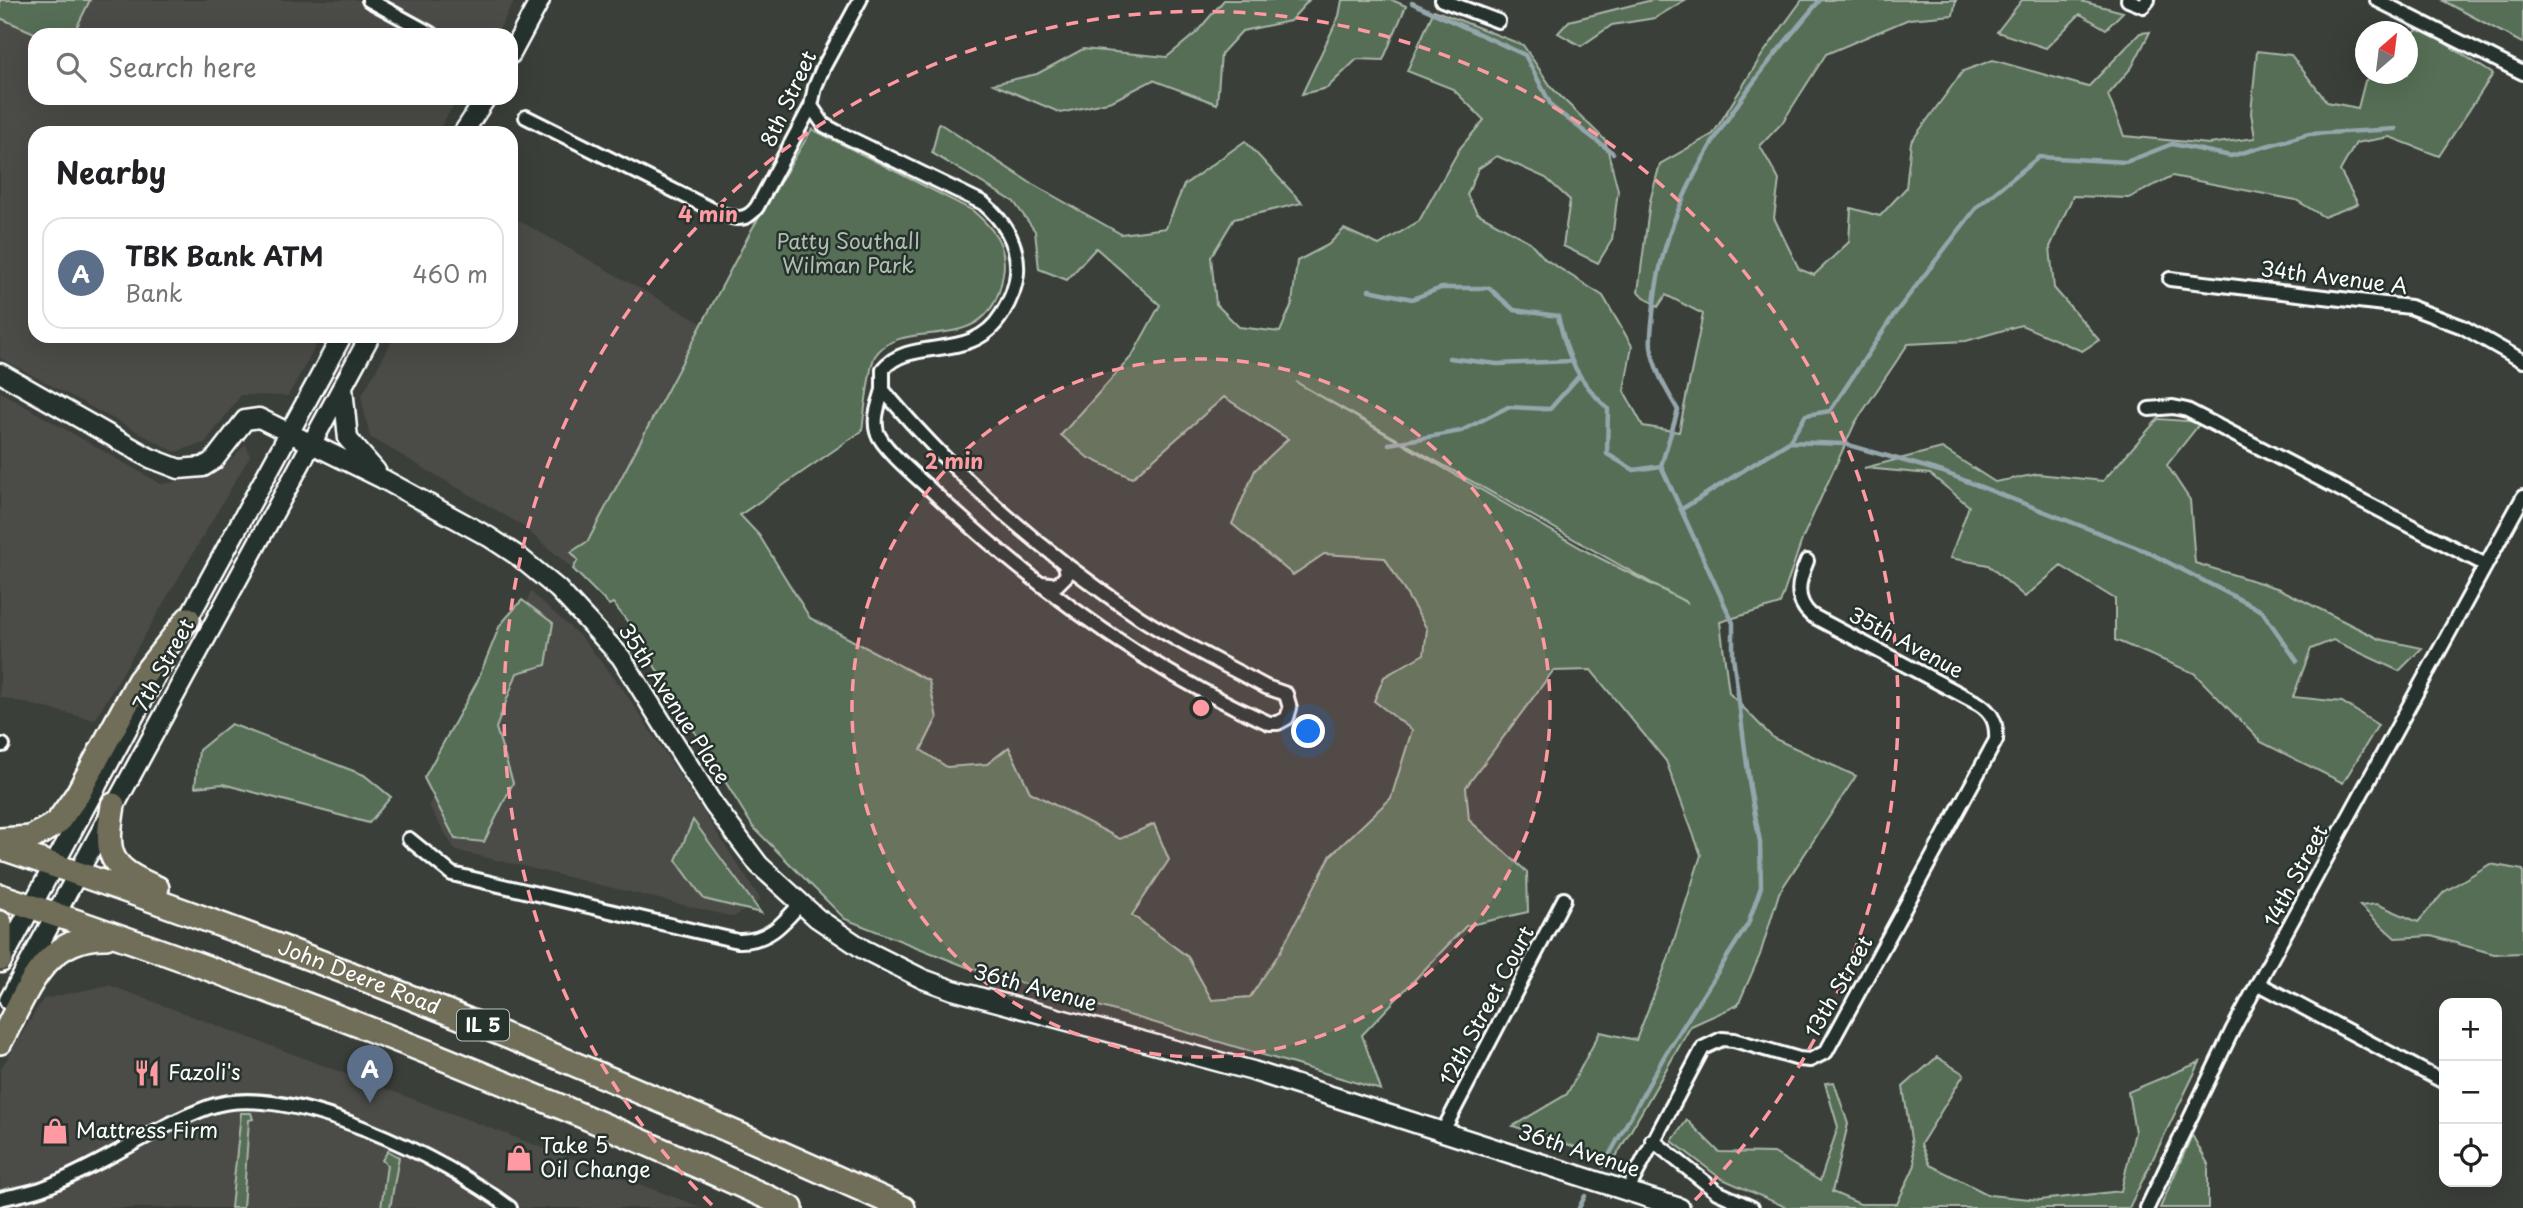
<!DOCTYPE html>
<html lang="en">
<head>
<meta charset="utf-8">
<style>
	body { margin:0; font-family:"Playpen Sans",sans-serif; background:#f2f2f2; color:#202124 }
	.controls { position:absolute; right:21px; bottom:21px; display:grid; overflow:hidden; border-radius:14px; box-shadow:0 7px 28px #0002 }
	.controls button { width:63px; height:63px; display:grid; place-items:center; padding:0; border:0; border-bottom:2px solid #e0e0e0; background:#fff; color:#202124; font:35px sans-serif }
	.compass { position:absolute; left:2355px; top:21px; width:63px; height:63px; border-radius:50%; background:#fff; box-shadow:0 7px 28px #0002; rotate:28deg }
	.you { position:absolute; left:1309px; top:732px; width:24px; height:24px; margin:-18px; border:5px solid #fff; border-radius:50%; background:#1a73e8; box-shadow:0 0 0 10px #1a73e833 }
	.badge { display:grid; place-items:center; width:46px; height:46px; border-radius:50%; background:#db2777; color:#fff; font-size:23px; font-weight:700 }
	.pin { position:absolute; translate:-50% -58px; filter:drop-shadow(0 2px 4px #0008) }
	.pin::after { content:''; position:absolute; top:37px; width:24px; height:21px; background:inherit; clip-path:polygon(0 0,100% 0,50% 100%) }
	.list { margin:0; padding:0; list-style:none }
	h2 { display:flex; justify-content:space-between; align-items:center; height:91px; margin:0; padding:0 28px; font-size:30px }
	h2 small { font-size:23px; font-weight:400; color:#757577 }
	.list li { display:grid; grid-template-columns:46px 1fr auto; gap:21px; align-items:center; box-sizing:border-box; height:112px; margin:0 14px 14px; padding:0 14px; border:2px solid #e0e0e0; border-radius:21px }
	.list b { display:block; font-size:26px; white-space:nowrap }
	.list p { margin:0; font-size:23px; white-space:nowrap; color:#757577 }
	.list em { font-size:23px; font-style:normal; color:#757577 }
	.icon { flex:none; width:38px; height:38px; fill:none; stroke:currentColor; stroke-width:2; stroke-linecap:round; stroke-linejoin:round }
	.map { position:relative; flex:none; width:2523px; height:1208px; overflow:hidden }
	.search { position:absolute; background:#fff; box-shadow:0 7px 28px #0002; left:28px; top:28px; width:490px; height:77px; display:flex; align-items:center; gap:18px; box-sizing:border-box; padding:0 24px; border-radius:21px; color:#757577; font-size:26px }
	.panel { position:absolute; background:#fff; box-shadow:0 7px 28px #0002; left:28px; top:126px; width:490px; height:217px; border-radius:21px }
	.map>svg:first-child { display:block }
</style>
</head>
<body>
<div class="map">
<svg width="2523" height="1208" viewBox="0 0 2523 1208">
	<rect width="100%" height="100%" fill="#3a3f39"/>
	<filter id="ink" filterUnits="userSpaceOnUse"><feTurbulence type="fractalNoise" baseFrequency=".0143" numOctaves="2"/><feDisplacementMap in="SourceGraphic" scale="14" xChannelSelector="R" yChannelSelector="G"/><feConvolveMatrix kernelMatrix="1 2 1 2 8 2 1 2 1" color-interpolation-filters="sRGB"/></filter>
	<g filter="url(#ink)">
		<!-- built -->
		<path fill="#4c4c46" d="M0,0H515L496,35H35V98H458L437,133H35V336H321L288,396L241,395L205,443L175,452L0,358Z
			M511,216L703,324L573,569L520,524L370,437L361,397L395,336H511Z
			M0,392L161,484L202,478L220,470L246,444L250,456L95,720L0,697Z
			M531,592L583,639L623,689L761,900L733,917L455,850L429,806Z
			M109,985L703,1208H0V1070L43,999Z"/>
		<!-- green -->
		<path fill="#556e55" stroke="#aab6aa" stroke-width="2" fill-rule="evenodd" d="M0,0H90L73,35H39L0,18Z
			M1224,0H1309L1290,21L1242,31L1221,54L1217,104L1153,80L1112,101L1061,113L993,84L1037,74L1083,49L1167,57L1196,33Z
			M1342,0H1392L1406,6L1383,60L1357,59L1327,88L1302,94L1339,16Z
			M1652,0H1685L1655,18L1612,25L1581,46L1558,33L1569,21Z
			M1802,0H1956L1953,15L1909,19L1826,54L1782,123L1760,146L1779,180L1774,218L1799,269L1814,275L1849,242L1851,208L1880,216L1906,188L1911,142L1963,71L1993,60L2088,87L2140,33L2150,32L2132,67L2108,95L2124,136L2209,144L2255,138L2251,113L2257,51L2291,55L2327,102L2358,108L2365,81L2372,74H2408V39L2420,27L2493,74L2439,156L2390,137L2356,143L2340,171L2358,204L2324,217L2296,200L2172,176L2129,198L2073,196L2050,247L2054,288L2099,340L2082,351L2021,325L1966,341L1908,344L1855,423L1803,537L1780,604L1720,622L1729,693L1773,738L1856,776L1779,893L1760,955L1738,1005L1691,1026L1614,1160L1513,1126L1567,1094L1600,1032L1636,1040L1668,959L1701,855L1666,761L1591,670L1553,671L1466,787L1469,820L1527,872L1528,912L1466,926L1362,1035L1381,1090L967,967L845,919L753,827L627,621L613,603L609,605L573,569L578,560L571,552L588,541L752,229L812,129L972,210C993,228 1008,245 1003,274C990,364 904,312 875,356C869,366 864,416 862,431L740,515L759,535L810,618L929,681L937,718L921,750L947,767L987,764L1009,747L1030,792L1120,839L1154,824L1169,860L1132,915L1188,957L1212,1000L1250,997L1280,952L1331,855L1391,798L1412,730L1374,701L1384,677L1424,654L1427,629L1385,558L1324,554L1293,575L1232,524L1255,470L1288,439L1224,397L1132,478L1087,457L1061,435L1132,356L1160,305L1096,248L1067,280L1039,269L1035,231L1014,202L932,153L939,123L1029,182L1121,234L1166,228L1184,185L1245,141L1302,203L1234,219L1211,257L1216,304L1239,327L1280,332L1292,304L1297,261L1328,245L1344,229L1379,245L1419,221L1460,148L1484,120L1453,89L1407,71L1434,10L1523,45L1552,88L1605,140L1618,190L1612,240L1598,263L1563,246L1570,200L1546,178L1497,156L1478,169L1467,195L1477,213L1530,242L1545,259L1603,296L1632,346L1624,391L1643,426L1679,432L1703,314L1666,295L1658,307L1638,292L1650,201L1660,164L1713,134L1762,55ZM1296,382L1687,603H1688L1588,552Z
			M2022,0H2077L2123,12L2106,29L2080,14L2046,48L1997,32Z
			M2442,0H2523V42L2522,43Z
			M2158,419L2201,422L2167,465L2190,500L2195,563L2280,589L2379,639L2422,648L2399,671L2333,640L2311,649L2293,697L2342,702L2378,725L2343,783L2261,742L2194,673L2115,640V599L2061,566L2025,597L1988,565L1950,558L1969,506L1930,474L1864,468L1942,448L1995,482L2038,474L2103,481Z
			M522,600L553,623L546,665L517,673L496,728L513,783L484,842L455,839L424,778L477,682L500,625Z
			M231,724L364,775L391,797L369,823L223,784L195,787L199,750Z
			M693,820L761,913L704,899L676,860Z
			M2490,864L2523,870V953L2494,954L2431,936L2395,938L2360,906L2377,904L2418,922L2444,892Z
			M1937,1057L1964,1074L1921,1144L1930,1165L1989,1195L2040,1200L2121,1191L2135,1132L2128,1092L2200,1062L2129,1208H1788L1720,1178L1672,1141L1687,1120L1719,1152L1774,1153L1820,1181L1838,1127L1825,1083L1834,1082L1848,1124L1832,1192L1860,1204H1897L1915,1165L1903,1087Z
			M241,1113H251L253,1119L249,1120L243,1208H231Z
			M2192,1135L2208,1164V1208H2160Z
			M388,1151L399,1157L390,1208H381L387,1165L382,1160Z"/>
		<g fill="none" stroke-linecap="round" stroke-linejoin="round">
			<!-- stream -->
			<path stroke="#95a6ac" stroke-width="4.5" d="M1412,3L1525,55L1552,107L1613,153
				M1369,290L1412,299L1441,288H1489L1514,310L1558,316C1568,359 1576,378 1608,409L1607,454L1634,470L1661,466
				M1449,358L1497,364L1571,361
				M1789,442L1806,415L1830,411L1893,316L1977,207L2039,157L2126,162L2172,144L2231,156L2309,134L2396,129
				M1389,444L1461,431L1508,407L1550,409L1579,376
				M1682,509L1789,442L1845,444L1943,472L2148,552L2262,611L2297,661
				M1603,1166L1665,1055L1748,924L1761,887L1760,842L1750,788L1733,656V623L1661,466L1678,410C1667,391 1653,368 1651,346C1650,336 1652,325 1653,314C1662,191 1743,91 1820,0
				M1579,1208L1585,1196"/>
			<!-- street casing -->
			<g stroke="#fff" stroke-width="18">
				<path id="street" d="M369,0L433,35
					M1442,0L1498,21
					M2128,0L2143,6L2148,0
					M2377,0L2523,73
					M811,106L824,125L837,132L983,203C1005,222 1019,244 1017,273C1016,288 1010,301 1002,314C972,364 912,335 883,369V390
					M526,117L715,211C732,218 745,224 757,207L811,106L815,87L823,68L860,0
					M2170,279L2410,307L2463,327L2523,361
					M883,390C957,478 1043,553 1139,617C1179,643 1224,664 1266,687L1286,694L1290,708L1287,718L1278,723H1269C1142,668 1031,584 931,490C917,477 883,449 877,432C873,418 879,404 883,390Z
					M2149,409L2173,407L2187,410L2486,565
					M1042,583L1057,585L1067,575L1065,564
					M0,745H3
					M409,839L452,874L738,941C767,942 782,925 800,904
					M2259,984L2444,1082
					M1443,1131L1564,899
					M1652,1140L1717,1192L1752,1208
					M1627,1191L1703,1048L1722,1039L1734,1040L1799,1059L1810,1060L1826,1052L1996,740C1997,724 1993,713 1979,704L1811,615C1794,599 1798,582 1807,561
					M0,1199C15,1195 32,1193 46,1187C103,1165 152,1128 209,1107C288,1079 447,1160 510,1208
					M2147,1208L2233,1029L2523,497"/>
			</g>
			<!-- secondary casing -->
			<g stroke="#fff" stroke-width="23">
				<path id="secondary" d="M511,54L540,0
					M463,133L486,98
					M0,373L150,458L179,469L203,467L214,460L245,420L259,418L383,479L489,537L518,556L558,589L621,657L713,804L759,865L817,918L863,949L923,979L953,990L1253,1071L1680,1208
					M343,388L348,439L376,471
					M183,628L342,336
					M1,963L164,661
					M9,1000L370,336"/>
			</g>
			<!-- highway casing -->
			<g stroke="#fff" stroke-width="28">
				<g id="highway">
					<path d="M113,805C105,855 107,867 157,888"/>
					<path d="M0,840L31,838L57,823L77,795L139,681L188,619"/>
					<path id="s1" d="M0,847C308,950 608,1073 903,1208"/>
					<path d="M0,896C269,985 534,1090 791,1208"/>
					<path d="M0,923V959"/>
					<path d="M0,1042C26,995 42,936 106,937"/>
				</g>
			</g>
			<!-- street -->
			<use href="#street" stroke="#26332d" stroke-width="12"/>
			<!-- secondary -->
			<use href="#secondary" stroke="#26332d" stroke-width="18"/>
			<!-- highway -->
			<use href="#highway" stroke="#706e59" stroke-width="23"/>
		</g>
	</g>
	<!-- distance rings -->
	<circle cx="1201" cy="708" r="349" fill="#ff9aa2" fill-opacity=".12"/>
	<g fill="none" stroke="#ff9aa2" stroke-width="3.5" stroke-dasharray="12 9">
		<circle cx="1201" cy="708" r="349"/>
		<path d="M712 1205A697 697 0 1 1 1690 1205"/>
	</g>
	<!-- icons -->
	<defs>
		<g id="restaurant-bare" transform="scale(2.1)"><path d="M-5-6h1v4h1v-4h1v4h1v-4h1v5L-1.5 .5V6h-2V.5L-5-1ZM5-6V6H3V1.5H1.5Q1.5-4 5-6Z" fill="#ff9aa2" stroke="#26332d" stroke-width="2.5" paint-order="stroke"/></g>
		<g id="shop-bare" transform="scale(2.1)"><path d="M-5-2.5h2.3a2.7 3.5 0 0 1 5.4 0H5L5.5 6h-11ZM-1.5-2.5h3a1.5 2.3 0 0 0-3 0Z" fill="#ff9aa2" stroke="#26332d" stroke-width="2.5" paint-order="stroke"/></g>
	</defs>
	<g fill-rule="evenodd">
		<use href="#restaurant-bare" x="147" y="1073"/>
		<use href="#shop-bare" x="55" y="1131"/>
		<use href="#shop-bare" x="519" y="1158"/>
	</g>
	<g text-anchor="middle" stroke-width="5" stroke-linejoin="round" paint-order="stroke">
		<!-- shield labels -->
		<rect fill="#26332d" stroke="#bec2c0" stroke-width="2" x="457" y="1009.5" width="52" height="31" rx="5"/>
		<g font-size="19" font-weight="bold" fill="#fff">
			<text x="483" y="1032">IL 5</text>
		</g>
		<!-- street labels -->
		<g font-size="21" fill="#fff" stroke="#26332d">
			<text transform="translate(789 99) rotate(-65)" y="7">8th Street</text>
			<text transform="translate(2334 278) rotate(7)" y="7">34th Avenue A</text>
			<text transform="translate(1906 643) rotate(28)" y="7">35th Avenue</text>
			<text transform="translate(164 665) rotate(-61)" y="7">7th Street</text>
			<text transform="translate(674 704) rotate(57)" y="7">35th Avenue Place</text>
			<text transform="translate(2296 876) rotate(-62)" y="7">14th Street</text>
			<text dy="7" stroke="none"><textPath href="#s1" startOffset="382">John Deere Road</textPath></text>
			<text transform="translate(1839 987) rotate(-60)" y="7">13th Street</text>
			<text transform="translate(1035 988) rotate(15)" y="7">36th Avenue</text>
			<text transform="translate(1487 1006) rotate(-62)" y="7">12th Street Court</text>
			<text transform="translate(1579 1151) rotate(18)" y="7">36th Avenue</text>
		</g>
		<!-- park labels -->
		<g font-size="21" fill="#b2beb2" stroke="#26332d">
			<text x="848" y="249">Patty Southall<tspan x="848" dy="24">Wilman Park</tspan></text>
		</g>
		<!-- poi labels -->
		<g font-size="21" fill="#fff" stroke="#26332d" text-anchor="start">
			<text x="168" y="1080">Fazoli's</text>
			<text x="76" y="1138">Mattress Firm</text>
			<text x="540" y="1153">Take 5<tspan x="540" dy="24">Oil Change</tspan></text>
		</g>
	</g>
	<circle cx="1201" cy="708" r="10" fill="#ff9aa2" stroke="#26332d" stroke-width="3.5"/>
	<g font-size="21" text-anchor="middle" font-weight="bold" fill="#ff9aa2" stroke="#26332d" stroke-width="5" stroke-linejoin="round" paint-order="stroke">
		<text x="708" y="222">4 min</text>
		<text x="954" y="469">2 min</text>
	</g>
</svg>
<div class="controls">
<button>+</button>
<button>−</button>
<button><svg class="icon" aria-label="locate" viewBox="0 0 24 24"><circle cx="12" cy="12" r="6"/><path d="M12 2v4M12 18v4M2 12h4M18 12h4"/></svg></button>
</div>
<svg class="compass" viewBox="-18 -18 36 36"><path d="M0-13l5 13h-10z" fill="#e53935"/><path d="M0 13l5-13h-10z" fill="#757577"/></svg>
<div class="you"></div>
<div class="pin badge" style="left:370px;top:1103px;background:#5c6f8a">A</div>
<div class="search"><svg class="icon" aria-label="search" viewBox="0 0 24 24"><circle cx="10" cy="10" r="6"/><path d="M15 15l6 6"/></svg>Search here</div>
<section class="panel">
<h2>Nearby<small></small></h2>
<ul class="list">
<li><span class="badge" style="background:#5c6f8a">A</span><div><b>TBK Bank ATM</b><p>Bank</p></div><em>460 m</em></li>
</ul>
</section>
</div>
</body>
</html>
